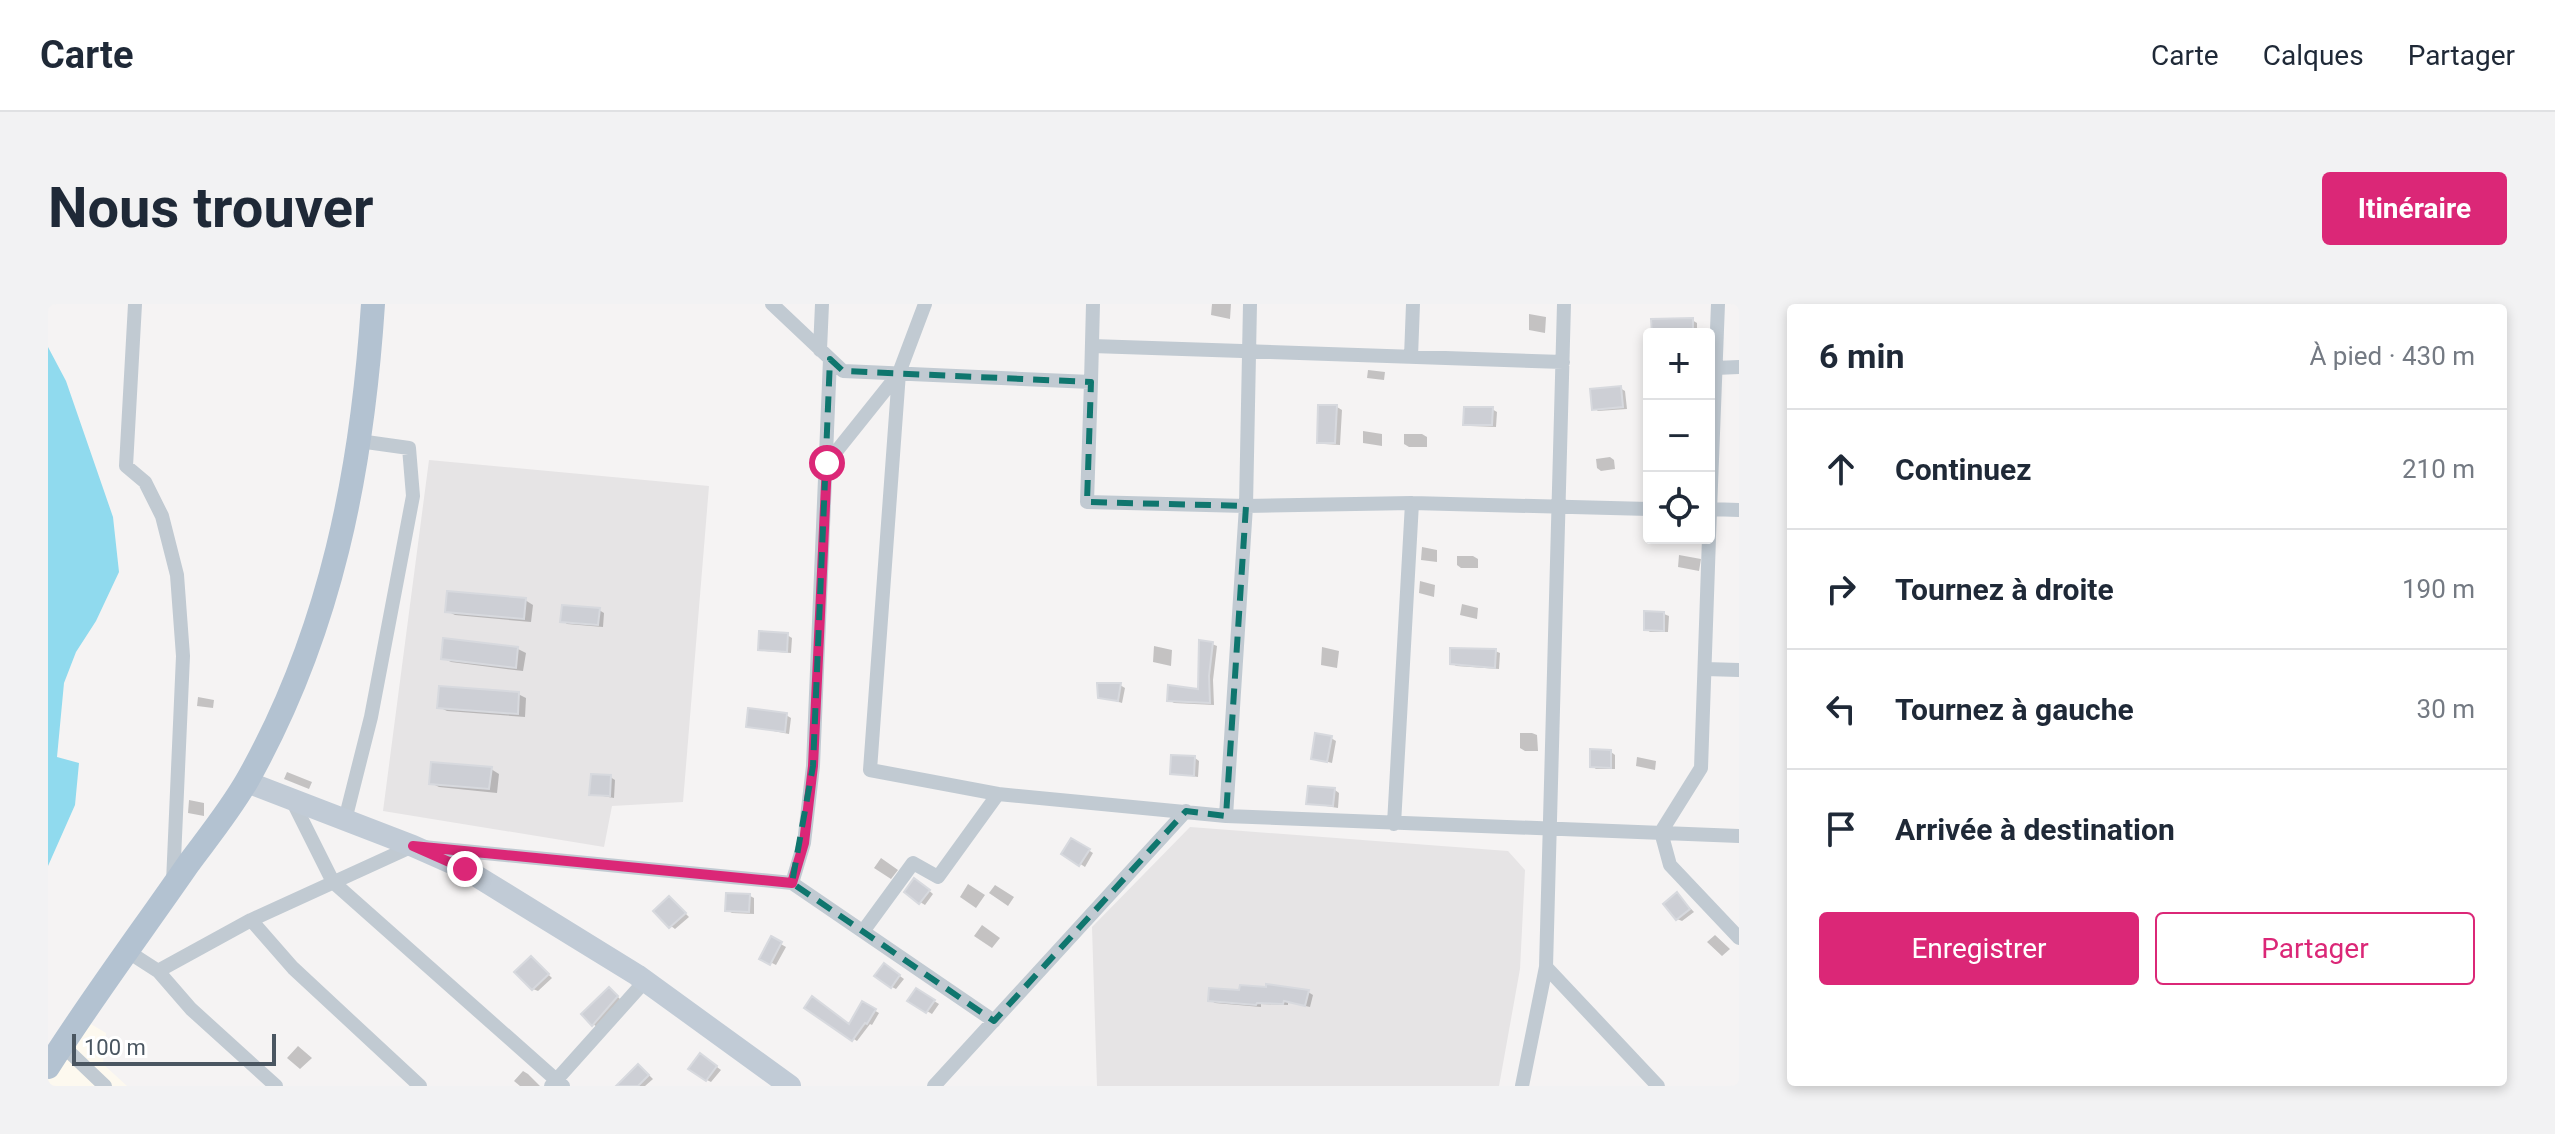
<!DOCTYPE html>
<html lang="fr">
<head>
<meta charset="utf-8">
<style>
	body { margin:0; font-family:Roboto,sans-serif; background:#f2f2f3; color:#1f2937 }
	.controls { position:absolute; right:24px; top:24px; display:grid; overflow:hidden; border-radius:8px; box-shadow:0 4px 12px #0003 }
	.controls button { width:72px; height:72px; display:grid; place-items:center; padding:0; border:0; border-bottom:2px solid #e0e1e3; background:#fff; color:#1f2937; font:40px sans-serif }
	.scale { position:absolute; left:24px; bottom:20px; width:204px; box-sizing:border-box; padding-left:8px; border:4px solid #4a5661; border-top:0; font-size:22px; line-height:28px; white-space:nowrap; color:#4a5661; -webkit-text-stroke:6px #fff; paint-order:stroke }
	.stop { position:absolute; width:24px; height:24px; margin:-18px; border:6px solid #db2777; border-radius:50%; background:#fff }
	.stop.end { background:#db2777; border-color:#fff; box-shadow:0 2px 8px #0008 }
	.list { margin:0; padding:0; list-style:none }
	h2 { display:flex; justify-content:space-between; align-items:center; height:104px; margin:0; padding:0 32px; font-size:34px }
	h2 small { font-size:26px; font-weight:400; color:#747a83 }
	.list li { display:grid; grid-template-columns:52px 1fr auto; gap:24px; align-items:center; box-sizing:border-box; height:120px; padding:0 32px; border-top:2px solid #e0e1e3 }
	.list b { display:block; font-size:30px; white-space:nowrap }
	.list em { font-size:26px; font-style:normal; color:#747a83 }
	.actions { display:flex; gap:16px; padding:24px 32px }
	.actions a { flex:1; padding:18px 0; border:2px solid #db2777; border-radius:8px; text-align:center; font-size:28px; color:#db2777 }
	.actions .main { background:#db2777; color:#fff }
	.icon { flex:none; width:44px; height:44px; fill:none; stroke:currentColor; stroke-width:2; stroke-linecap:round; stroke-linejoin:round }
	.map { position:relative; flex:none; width:1691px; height:782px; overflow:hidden; border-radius:8px }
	header { display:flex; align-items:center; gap:48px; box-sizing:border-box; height:112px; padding:0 40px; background:#fff; border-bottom:2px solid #e0e1e3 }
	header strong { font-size:38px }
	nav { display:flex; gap:44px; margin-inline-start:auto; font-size:28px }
	.intro { display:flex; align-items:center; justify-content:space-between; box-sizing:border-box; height:192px; padding:0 48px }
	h1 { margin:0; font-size:56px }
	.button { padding:20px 36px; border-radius:8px; background:#db2777; color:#fff; font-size:28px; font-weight:700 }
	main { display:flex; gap:48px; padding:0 48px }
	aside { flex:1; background:#fff; border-radius:8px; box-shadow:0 4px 12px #0003 }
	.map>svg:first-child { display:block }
</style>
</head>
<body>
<header>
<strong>Carte</strong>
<nav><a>Carte</a><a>Calques</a><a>Partager</a></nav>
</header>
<div class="intro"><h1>Nous trouver</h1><a class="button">Itinéraire</a></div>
<main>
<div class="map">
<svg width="1691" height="782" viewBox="0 0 1691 782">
	<rect width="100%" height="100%" fill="#f5f3f3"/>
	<!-- commercial -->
	<path fill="#fdf9ef" d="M36,716L58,729L55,760L79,782H0V773Z"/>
	<!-- education -->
	<path fill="#e6e4e5" d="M381,156L661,182L635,498L564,502L556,543L335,507Z
		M1142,523L1460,547L1477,566L1472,665L1451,782H1049L1044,623Z"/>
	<!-- water -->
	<path fill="#90daee" d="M0,43L18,77L65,213L71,268L48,317L28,348L16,379L9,453L31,459L27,501L0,562Z"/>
	<!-- shadow -->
	<path fill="#0003" d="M1164,0H1183L1182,15L1163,11Z
		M1481,10L1498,13L1497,29L1481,26Z
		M1644,16L1649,19V30H1608Z
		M1320,66L1337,68L1336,76L1319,74Z
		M1572,84L1577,87L1579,105L1550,107L1546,104Z
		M1289,103L1294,106L1292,141L1276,140L1271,138Z
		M1444,105L1449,108L1448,123L1422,122L1417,120Z
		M1315,127L1334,130V142L1315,139Z
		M1356,130H1374L1379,133V143H1361L1356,140Z
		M1562,153L1566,156L1567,165L1553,167L1549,164L1548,155Z
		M1374,243L1389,246V258L1373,256Z
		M1631,251L1653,255L1651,267L1630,263Z
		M1409,252H1425L1430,255V264H1413L1409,261Z
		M1372,277L1387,281L1386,293L1371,289Z
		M477,296L485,301L483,318L407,311L399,307Z
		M1414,300L1430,304L1429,315L1412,311Z
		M551,306L556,309L555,323L519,320L515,317Z
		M1616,310L1621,312L1620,328H1602L1598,325Z
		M739,331L744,334L743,349L717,347L712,344Z
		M397,336L470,345L478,349L475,367L403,358L395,354Z
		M1164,340L1169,342L1165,376L1166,401L1126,399L1121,396L1152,387Z
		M1106,342L1124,346L1123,362L1105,358Z
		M1274,343L1291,347L1289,364L1273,361Z
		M1447,347L1452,349L1451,365L1408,362L1404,359Z
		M1072,381L1077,384L1074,399L1052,392Z
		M470,390L478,394L477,413L399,407L391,403Z
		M150,393L166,396L165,404L149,402Z
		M738,411L743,414L741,430L700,422Z
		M1472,429H1484L1489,431L1490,447H1477L1472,444Z
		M1283,434L1288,437L1284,459L1265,454Z
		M1563,448L1567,451V465H1548L1544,462Z
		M1589,453L1608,457L1607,466L1588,462Z
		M1147,454L1151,457L1150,473L1124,469Z
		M443,465L451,470L449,489L391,483L383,479Z
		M239,468L264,478L261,485L236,475Z
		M562,473L567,476L566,494L544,490Z
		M1287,486L1291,489L1290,504L1260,499Z
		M141,496L156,499V512L140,509Z
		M1024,536L1045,549L1037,563L1016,549Z
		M833,554L850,566L843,575L826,564Z
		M872,579L885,590L877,601L872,598Z
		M920,580L937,591L928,604L912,593Z
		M947,581L966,593L960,602L941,589Z
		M1630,591L1646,608L1634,617L1629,615Z
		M702,592L706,594V610L684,609L679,606Z
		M622,594L641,613L627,625L623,622Z
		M934,621L952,634L944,644L926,632Z
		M1667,631L1682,645L1674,652L1659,638Z
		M724,635L738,643L728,661L714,654Z
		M483,654L504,674L490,687L485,685Z
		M841,664L856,675L848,685L844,683Z
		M868,686L891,700L884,710L862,697Z
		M1260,688L1265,691L1262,703L1240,698V701L1213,700V703L1167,699L1162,696Z
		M566,689L573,696L549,723L545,720Z
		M815,700L831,709L824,721L822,720L809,737L758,704L802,722Z
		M250,742L264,754L252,765L239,754Z
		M657,754L673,766L663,778L659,776Z
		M595,765L605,775L597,782H570Z
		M475,767L480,770L492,782H472L466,777Z"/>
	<!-- building -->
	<path fill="#cdcfd5" stroke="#d7d9de" stroke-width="2" d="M1645,14V30H1604L1603,15Z
		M1573,82L1575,103L1544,106L1542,85Z
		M1270,101H1289L1287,139H1269Z
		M1416,103H1445L1444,121H1415Z
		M399,287L478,294L476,315L397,308Z
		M514,301L552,304L550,321L512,318Z
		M1596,307L1616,308V327L1596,326Z
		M711,327L740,329L739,348L710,346Z
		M395,334L470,343L468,364L393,355Z
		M1151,336L1165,338L1161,372L1162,399L1119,397L1120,381L1150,385Z
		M1402,344L1448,345L1447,364L1402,360Z
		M1049,379H1073L1070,397L1050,394Z
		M391,382L471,388L470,410L389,404Z
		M700,404L739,409L737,428L698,423Z
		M1267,429L1284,432L1279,458L1263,455Z
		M1542,445L1563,446V464L1542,463Z
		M1123,451L1147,452L1146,472L1122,470Z
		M383,458L444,463L441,485L381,480Z
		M543,470L563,471L562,492L541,491Z
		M1260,482L1287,484L1285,502L1258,500Z
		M1023,534L1042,545L1031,562L1013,550Z
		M866,574L882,586L871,600L856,588Z
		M1629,588L1642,605L1628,616L1615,600Z
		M678,589L702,590L701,608L677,607Z
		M621,592L638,609L621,624L605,607Z
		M723,632L734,638L722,661L711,655Z
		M483,652L501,670L484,686L466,668Z
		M836,659L852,671L843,684L826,672Z
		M1218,680L1261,686L1257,702L1236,697L1235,700L1209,699L1208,701L1160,697L1161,684L1191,686L1192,681L1218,683Z
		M561,683L570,692L544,722L533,710Z
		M868,684L887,696L878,709L859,697Z
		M764,692L801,720L814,697L828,705L819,720L817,719L804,737L756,704Z
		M652,749L669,762L658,777L640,765Z
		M590,760L601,771L590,782H568Z"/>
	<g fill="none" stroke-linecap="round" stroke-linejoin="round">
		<!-- street -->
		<path stroke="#c1cad2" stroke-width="14" d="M87,0L78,162L97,178L114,212L129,271L135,352L125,578
			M724,0L795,67L1043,78L1039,198L1198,202L1364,199L1601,205
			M1044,42L1515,58
			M772,46L774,0
			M1363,53L1365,0
			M1667,64L1691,63
			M851,69L822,466L950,490
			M1043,78L1045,0
			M779,159L851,69L877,0
			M1661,205L1691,206
			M1661,233L1670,0
			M1661,234L1653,464L1613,528L1622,561L1691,634
			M1657,365L1691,366
			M244,496L285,578L515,782
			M1178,512L1198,202L1202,0
			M297,516L323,413L365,192L361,144L311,137
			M1346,520L1364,199
			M744,579L756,539L765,462L782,55
			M203,616L245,664L372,782
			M816,626L865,559L890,573L950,490L1178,512L1691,532
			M79,647L110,667L203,616L365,542L744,579L946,717
			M1498,663L1610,782
			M110,667L143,705L228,782
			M14,741L57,782
			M503,782L597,677
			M886,782L1138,507
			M1474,782L1498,663L1516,0"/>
		<!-- secondary -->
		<path stroke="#c1cbd6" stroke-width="22" d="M199,478L365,542L417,565L589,671L742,782"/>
		<!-- primary -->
		<path stroke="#b3c2d1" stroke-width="24" d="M0,763C44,694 94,627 141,559C161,532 183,505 200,475C283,327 314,168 325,0"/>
	</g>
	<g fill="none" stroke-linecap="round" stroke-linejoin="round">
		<!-- route -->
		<path stroke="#db2777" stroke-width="10" d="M417,565L365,542L744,579L756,539L765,462L779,159"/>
	</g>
	<!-- marked area -->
	<path fill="none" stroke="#0f766e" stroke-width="6" stroke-dasharray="16 10" stroke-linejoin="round" d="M782,55L795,67L1043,78L1039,198L1198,202L1178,512L1138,507L946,717L744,579L765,462Z"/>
</svg>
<div class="controls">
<button>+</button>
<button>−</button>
<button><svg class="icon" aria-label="locate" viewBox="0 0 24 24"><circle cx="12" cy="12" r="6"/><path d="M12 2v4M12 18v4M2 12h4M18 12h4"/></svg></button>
</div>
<div class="scale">100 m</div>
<div class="stop" style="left:779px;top:159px"></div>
<div class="stop end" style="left:417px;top:565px"></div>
</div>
<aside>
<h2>6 min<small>À pied · 430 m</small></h2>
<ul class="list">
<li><svg class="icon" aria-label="ahead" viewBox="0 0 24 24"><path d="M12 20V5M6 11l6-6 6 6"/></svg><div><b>Continuez</b></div><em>210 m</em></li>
<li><svg class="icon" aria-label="right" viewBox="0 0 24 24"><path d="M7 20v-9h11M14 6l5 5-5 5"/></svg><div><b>Tournez à droite</b></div><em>190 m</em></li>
<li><svg class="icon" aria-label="left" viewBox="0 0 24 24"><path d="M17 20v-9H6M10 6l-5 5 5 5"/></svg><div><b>Tournez à gauche</b></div><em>30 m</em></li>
<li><svg class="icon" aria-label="arrive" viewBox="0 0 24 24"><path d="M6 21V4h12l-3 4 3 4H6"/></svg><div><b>Arrivée à destination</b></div></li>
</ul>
<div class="actions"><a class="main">Enregistrer</a><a>Partager</a></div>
</aside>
</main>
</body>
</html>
